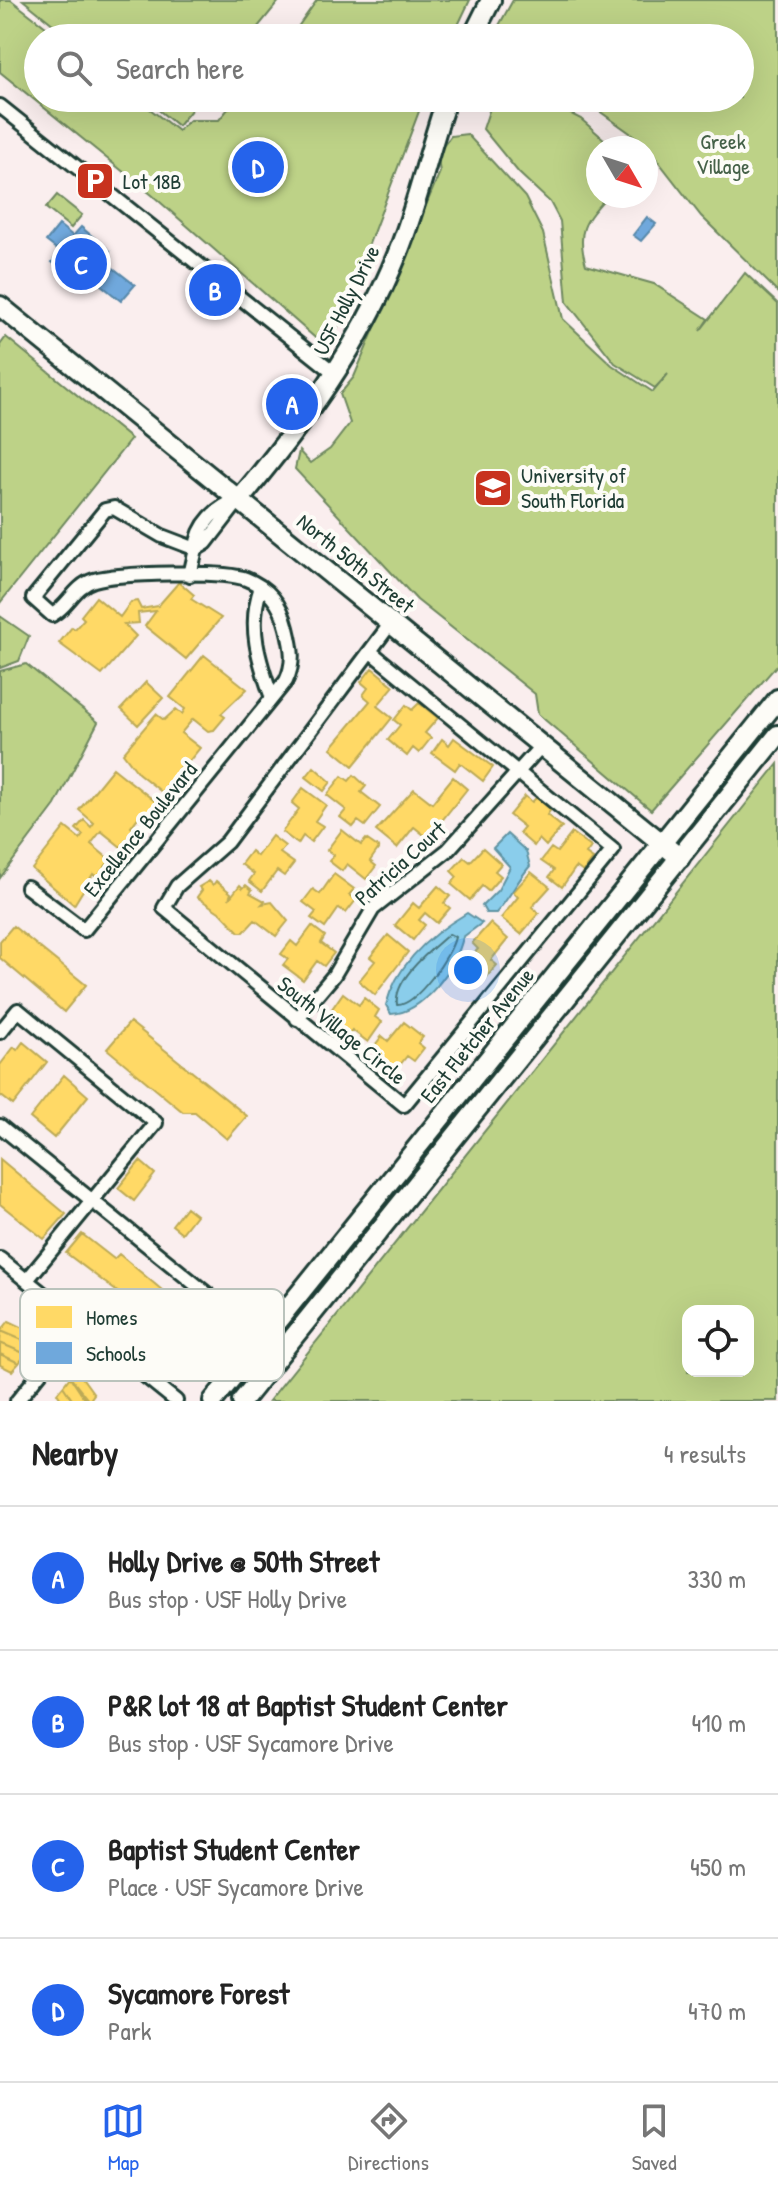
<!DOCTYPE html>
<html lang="en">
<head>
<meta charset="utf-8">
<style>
	body { margin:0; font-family:"Patrick Hand",sans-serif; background:#f6f6f6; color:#222 }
	.controls { position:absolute; right:24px; bottom:24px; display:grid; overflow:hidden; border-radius:16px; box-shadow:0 8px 32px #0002 }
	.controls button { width:72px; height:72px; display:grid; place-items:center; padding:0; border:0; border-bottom:2px solid #e0e0e0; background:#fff; color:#222; font:40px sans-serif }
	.compass { position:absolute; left:586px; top:136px; width:72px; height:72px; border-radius:50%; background:#fff; box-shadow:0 8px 32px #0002; rotate:129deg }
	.you { position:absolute; left:468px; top:970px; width:28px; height:28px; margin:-20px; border:6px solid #fff; border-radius:50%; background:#1a73e8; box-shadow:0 0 0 12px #1a73e833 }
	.badge { display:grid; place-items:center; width:52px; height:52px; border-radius:50%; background:#2563eb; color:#fff; font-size:26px; font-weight:700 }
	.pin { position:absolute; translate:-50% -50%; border:4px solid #fff; box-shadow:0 2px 8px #0006 }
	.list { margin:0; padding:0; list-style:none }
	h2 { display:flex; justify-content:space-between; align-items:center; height:104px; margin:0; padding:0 32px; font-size:34px }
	h2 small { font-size:26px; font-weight:400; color:#767676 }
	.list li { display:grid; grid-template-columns:52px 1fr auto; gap:24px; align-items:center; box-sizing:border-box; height:144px; padding:0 32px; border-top:2px solid #e0e0e0 }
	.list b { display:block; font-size:30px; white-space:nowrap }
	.list p { margin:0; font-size:26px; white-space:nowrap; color:#767676 }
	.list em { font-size:26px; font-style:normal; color:#767676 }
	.icon { flex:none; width:44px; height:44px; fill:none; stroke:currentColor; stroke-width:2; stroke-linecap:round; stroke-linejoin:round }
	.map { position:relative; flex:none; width:778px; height:1401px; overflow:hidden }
	.search { position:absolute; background:#fff; box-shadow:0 8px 32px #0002; left:24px; right:24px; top:24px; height:88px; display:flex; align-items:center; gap:20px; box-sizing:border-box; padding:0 28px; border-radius:44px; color:#767676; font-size:30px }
	.sheet { height:680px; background:#fff }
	nav { display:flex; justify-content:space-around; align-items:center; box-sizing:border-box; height:112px; border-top:2px solid #e0e0e0; background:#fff; font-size:22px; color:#767676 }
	nav a { display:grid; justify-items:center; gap:4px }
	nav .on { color:#2563eb }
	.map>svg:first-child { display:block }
</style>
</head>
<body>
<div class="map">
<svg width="778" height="1401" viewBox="0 0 778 1401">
	<rect width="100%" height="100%" fill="#faeeee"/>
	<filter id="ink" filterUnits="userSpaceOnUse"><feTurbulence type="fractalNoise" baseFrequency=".0125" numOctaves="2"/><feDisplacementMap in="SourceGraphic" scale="16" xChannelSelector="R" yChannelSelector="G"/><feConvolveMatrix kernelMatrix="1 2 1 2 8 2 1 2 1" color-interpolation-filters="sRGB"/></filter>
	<g filter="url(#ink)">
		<!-- green -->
		<path fill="#bdd287" stroke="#6e885e" stroke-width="2" fill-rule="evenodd" d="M0,0H11L60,38H38V98H136L178,131L190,120H219L237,98H424L329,350L152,195L0,72Z
			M23,0H280L249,38H70Z
			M317,0H470L452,38H290Z
			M513,0H778V292L701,216L644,143L581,98H740V38H492Z
			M144,98H201L178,126Z
			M542,99L581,119L614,148H598V196H607C584,222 576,231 586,265L654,284L708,319L700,331L745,273L778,304V664L651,810L538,714L535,694L417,600L295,469L299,451L310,463L330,449L350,423L340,394L354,377L440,172L437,154L451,136L467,134L525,197L543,233L563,319L612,365L653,392L668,374L655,388L615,363L567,302L560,221L550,202L519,173L483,129L491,105Z
			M57,195L82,215L71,228L46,208Z
			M6,337L131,439L0,603V345Z
			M0,616L29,636L19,661L0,668Z
			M26,664L98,722L55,805L0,878V671Z
			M778,764V1401H269ZM688,1311H748V1371H688Z"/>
		<!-- water -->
		<path fill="#8acdeb" stroke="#5f93a2" stroke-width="2" d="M507,834L526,851L530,866C517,881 509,899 496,913H486L482,906L498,890L510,867L493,848Z
			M467,913L482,923L463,937C457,967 423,1013 391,1014L386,1005C397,963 431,934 467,913Z"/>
		<!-- homes -->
		<path fill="#ffd966" stroke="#bcaa57" stroke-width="2" d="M179,582L194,595L191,599L221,618L186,659L145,626L156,611L138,613L139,623L124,624L136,636L102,675L59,643L72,627L75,629L84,619L81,616L96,597L120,617L131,602L137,601L141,609L158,606Z
			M204,655L247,689L221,714L225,717L214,730L208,731L193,719L181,733L200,748L186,765L183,762L163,793L138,773L123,753L156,714L164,720L176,709L182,714L185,709L170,697Z
			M372,668L394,686L377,706L392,718L353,766L331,748L370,701L363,695L368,688L361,682Z
			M146,682L163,698L138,725L121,709Z
			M419,703L438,718L425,733L431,738L419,753L413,748L407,756L388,740L400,725L394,720L406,705L412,710Z
			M454,738L493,767L483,781L460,763L455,770L432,753L442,739L449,745Z
			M314,767L331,782L324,791L306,777Z
			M113,768L157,803L144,818L140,815L131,827L134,830L121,847L101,831L91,844L110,860L97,877L93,874L74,905L32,869L65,827L80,839L83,835L76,829L84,820L91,827L94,823L79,810Z
			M354,775L366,786L361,792L380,807L365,826L358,821L353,827L340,817L346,810L327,795L342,776L349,781Z
			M453,777L467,789L428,838L414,827L397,848L376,831L414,789L432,803Z
			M303,788L326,805L315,821L323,826L311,842L303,836L298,844L282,832L299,809L292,803Z
			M525,796L532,802L538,796L552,808L547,815L562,827L546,846L539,839L534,846L519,833L524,827L509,815Z
			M342,830L361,845L366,839L379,848L370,861L376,866L366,879L347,864L342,871L329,861L334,855L327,850Z
			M572,833L591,847L586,854L593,859L583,872L576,867L562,887L549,877L554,870L541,861L551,848L557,852Z
			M272,836L285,846L280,853L294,863L284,876L277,871L262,891L249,881L254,874L241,864L251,851L257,856Z
			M483,848L501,864L495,871L501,876L488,891L482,886L470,900L451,884L457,877L451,871L464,857L470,862Z
			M531,872L550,887L532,907L539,913L521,934L501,918L518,897L513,892Z
			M334,874L354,889L349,895L356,900L346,913L339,908L325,928L311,918L316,912L303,902L313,889L320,894Z
			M209,881L213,885L216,881L231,893L229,899L240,885L243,888L246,885L252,890L250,893L265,901L262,904L272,902L288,921L276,936L255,920L244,932H239L222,914L197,897L202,890L199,887Z
			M438,886L450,896L444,903L450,908L437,923L425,913L419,920L425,925L413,940L395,925L413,903L419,908Z
			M490,923L508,939L491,960L497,965L479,986L460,969L478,949L472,943Z
			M13,926L86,985L64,1012L0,958V941Z
			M312,926L325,936L321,943L334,953L324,966L317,961L303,980L283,965L288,959L281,954L291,941L297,946Z
			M388,935L408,952L375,995L359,981L375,961L370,957Z
			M343,993L359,1005L364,998L379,1010L375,1017L382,1022L368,1042L352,1030L347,1037L332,1025L337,1018L329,1013Z
			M130,1022L247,1116L227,1139L195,1112H183L107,1049Z
			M404,1022L423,1037L418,1043L424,1048L414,1061L407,1056L392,1075L373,1060L378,1054L372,1049L382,1036L388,1041Z
			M23,1042L47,1062L13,1105L0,1095V1065L14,1047L17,1050Z
			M64,1075L88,1096L54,1138L30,1118Z
			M0,1159L66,1214L44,1239L0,1204Z
			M140,1161L155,1174L134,1201L118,1188Z
			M186,1207L196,1215L182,1233L172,1225Z
			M82,1234L114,1259L119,1254L199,1321L182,1341L66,1253Z
			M9,1321L41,1336L34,1345L1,1331Z
			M1,1331L34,1345L26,1354L0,1343Z
			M0,1343L26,1354L19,1363L0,1354Z
			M0,1354L19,1363L12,1371L0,1365Z
			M76,1369L94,1394L89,1401L70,1377Z
			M70,1377L86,1401H73L63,1386Z
			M63,1386L73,1401H62L57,1393Z"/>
		<!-- schools -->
		<path fill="#6fa8dc" stroke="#5788aa" stroke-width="2" d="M647,217L656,224L641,241L633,235Z
			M59,225L73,236L81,227L110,251L103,260L135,285L121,301L90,276L82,286L52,262L60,252L46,241Z"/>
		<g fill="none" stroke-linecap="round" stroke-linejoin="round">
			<!-- shore -->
			<path stroke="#4a777d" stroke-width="2" d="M449,934L455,937C452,954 416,1006 397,1005C393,979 432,949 449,934Z"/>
			<!-- street casing -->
			<g stroke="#1f3d34" stroke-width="18">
				<path id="street" d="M0,106L336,374
					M240,499L206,543L196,549C198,524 217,506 240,499Z
					M261,587C247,626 259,661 272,698
					M371,652L613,850L404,1105L164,908L177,886L227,842L391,623
					M27,887L84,930L286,681C295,662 292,648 287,628C281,604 269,588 246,579C224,570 118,573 94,580C74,586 69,606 52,615L33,598L105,510L114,508L162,536L196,549L190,575
					M297,1019L334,975L373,909L448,850L542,745
					M0,1032L18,1010L156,1123L27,1280
					M0,1126L264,1340
					M0,1259L176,1401
					M17,1401L81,1323"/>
			</g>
			<!-- secondary casing -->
			<g stroke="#1f3d34" stroke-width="24">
				<path id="secondary" d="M472,38L491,0
					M0,306L680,858
					M240,499C303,423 360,347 397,255C418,204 429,149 447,98
					M213,1401L778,699
					M242,1401L778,735"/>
			</g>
			<!-- street -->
			<use href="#street" stroke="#fdfcf7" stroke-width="12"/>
			<!-- secondary -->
			<use href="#secondary" stroke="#fdfcf7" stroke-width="18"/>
		</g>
	</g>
	<!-- icons -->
	<defs>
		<g id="parking-square" transform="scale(2)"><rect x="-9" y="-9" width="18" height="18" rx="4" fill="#c8321e" stroke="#fdfcf7"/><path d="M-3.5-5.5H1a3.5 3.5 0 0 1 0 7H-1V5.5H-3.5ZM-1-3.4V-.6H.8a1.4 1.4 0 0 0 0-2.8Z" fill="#fff"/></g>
		<g id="university-square" transform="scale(2)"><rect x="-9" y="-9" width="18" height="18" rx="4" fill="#c8321e" stroke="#fdfcf7"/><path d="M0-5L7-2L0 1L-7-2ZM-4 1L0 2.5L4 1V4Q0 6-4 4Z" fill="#fff"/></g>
	</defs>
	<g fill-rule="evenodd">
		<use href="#parking-square" x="95" y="181"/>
		<use href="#university-square" x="493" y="488"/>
	</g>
	<g text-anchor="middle" stroke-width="8" stroke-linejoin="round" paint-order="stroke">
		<!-- park labels -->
		<g font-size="22" fill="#466249" stroke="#fdfcf7">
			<text x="723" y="149">Greek<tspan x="723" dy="25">Village</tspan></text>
		</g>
		<!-- poi labels -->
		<g font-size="22" fill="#1f3d34" stroke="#fdfcf7" text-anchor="start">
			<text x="123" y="189">Lot 18B</text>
			<text x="521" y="483">University of<tspan x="521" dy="25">South Florida</tspan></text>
		</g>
		<!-- street labels -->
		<g font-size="22" fill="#1f3d34" stroke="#fdfcf7">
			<text transform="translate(346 300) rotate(-63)" y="8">USF Holly Drive</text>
			<text transform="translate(356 563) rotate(39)" y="8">North 50th Street</text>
			<text transform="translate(140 829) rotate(-51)" y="8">Excellence Boulevard</text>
			<text transform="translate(400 863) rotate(-42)" y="8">Patricia Court</text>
			<text transform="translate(342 1030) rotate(39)" y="8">South Village Circle</text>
			<text transform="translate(477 1035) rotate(-51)" y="8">East Fletcher Avenue</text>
		</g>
	</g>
	<!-- legend -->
	<rect x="20" y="1289" width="264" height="92" rx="12" fill="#fdfcf7" stroke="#bac3bc" stroke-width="2"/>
	<rect x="36" y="1306" width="36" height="22" fill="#ffd966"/>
	<rect x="36" y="1342" width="36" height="22" fill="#6fa8dc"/>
	<g font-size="22" fill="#1f3d34">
		<text x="86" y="1325">Homes</text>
		<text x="86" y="1361">Schools</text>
	</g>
</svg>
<div class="controls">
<button><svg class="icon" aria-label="locate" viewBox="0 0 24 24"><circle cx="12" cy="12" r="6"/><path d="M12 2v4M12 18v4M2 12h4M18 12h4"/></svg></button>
</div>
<svg class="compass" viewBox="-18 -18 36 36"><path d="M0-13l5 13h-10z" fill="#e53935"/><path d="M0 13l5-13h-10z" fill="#767676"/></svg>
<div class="you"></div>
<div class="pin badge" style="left:292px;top:404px">A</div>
<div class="pin badge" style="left:215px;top:290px">B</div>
<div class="pin badge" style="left:81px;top:264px">C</div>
<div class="pin badge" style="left:258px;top:167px">D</div>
<div class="search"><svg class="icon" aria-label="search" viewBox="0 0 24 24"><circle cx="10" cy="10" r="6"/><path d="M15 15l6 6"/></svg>Search here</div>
</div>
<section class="sheet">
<h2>Nearby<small>4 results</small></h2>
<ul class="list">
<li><span class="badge">A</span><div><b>Holly Drive @ 50th Street</b><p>Bus stop · USF Holly Drive</p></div><em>330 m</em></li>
<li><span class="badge">B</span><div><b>P&amp;R lot 18 at Baptist Student Center</b><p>Bus stop · USF Sycamore Drive</p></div><em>410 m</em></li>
<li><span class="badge">C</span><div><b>Baptist Student Center</b><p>Place · USF Sycamore Drive</p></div><em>450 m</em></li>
<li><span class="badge">D</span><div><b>Sycamore Forest</b><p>Park</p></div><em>470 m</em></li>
</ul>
</section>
<nav>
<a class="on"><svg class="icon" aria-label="map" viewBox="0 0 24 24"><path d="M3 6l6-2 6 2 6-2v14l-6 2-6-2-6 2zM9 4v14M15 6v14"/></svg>Map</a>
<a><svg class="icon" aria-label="directions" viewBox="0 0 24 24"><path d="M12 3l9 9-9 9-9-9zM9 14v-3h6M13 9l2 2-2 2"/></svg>Directions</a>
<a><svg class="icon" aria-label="saved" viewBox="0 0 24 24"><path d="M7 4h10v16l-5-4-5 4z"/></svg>Saved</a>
</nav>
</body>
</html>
